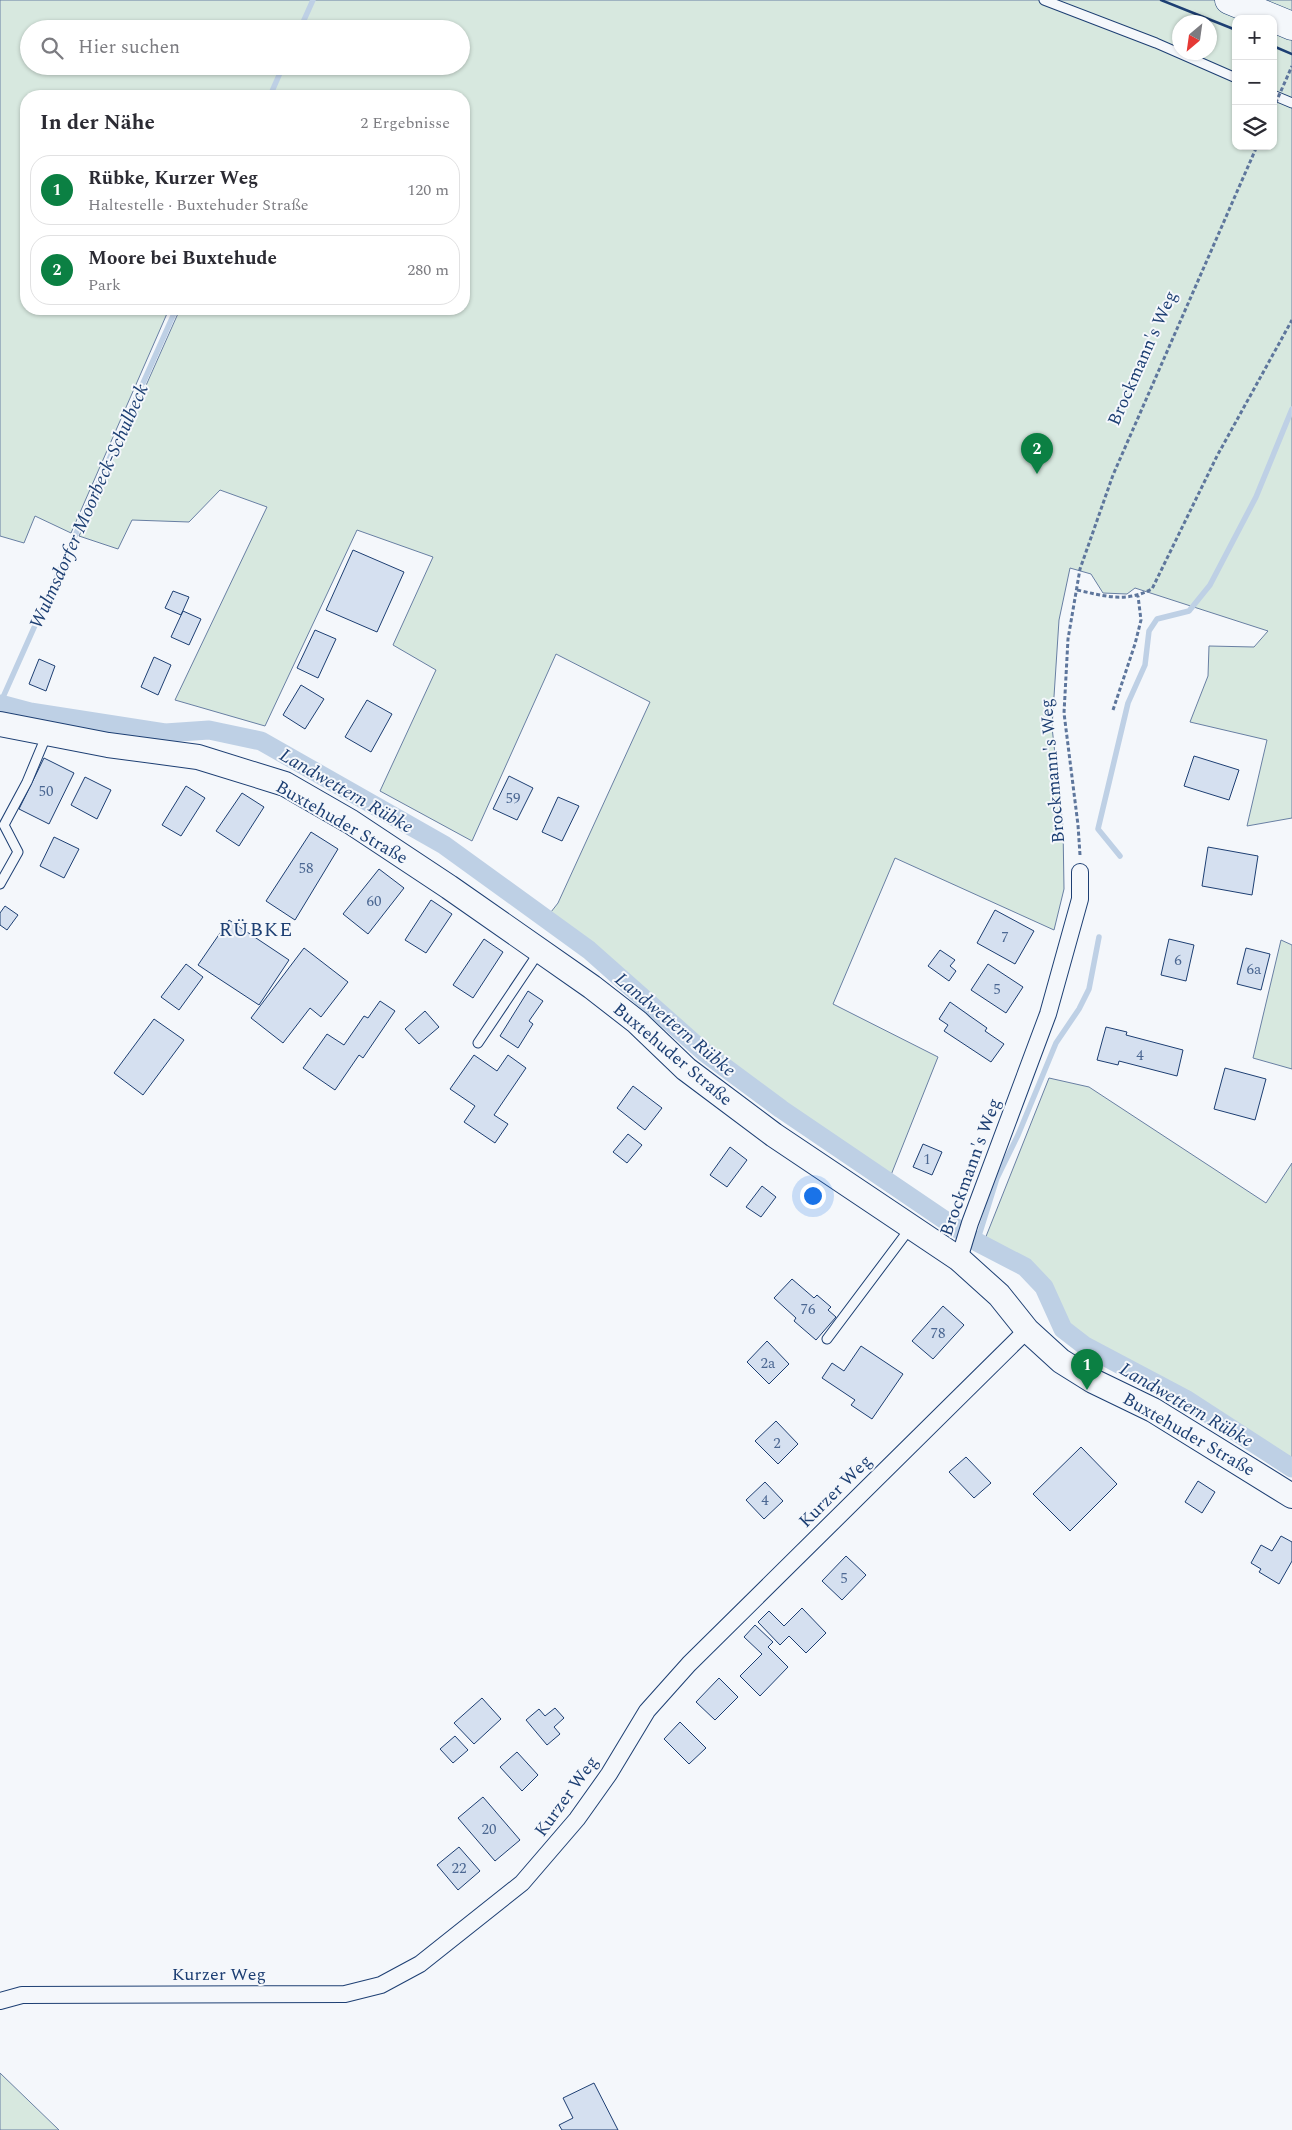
<!DOCTYPE html>
<html lang="de">
<head>
<meta charset="utf-8">
<style>
	body { margin:0; font-family:Spectral,serif; background:#f2f2f3; color:#2b2b33 }
	.controls { position:absolute; right:15px; top:15px; display:grid; overflow:hidden; border-radius:10px; box-shadow:0 1px 4px #0004 }
	.controls button { width:45px; height:45px; display:grid; place-items:center; padding:0; border:0; border-bottom:1px solid #e1e1e2; background:#fff; color:#2b2b33; font:25px sans-serif }
	.compass { position:absolute; left:1172px; top:15px; width:45px; height:45px; border-radius:50%; background:#fff; box-shadow:0 1px 4px #0004; rotate:209deg }
	.you { position:absolute; left:812px; top:1195px; width:18px; height:18px; margin:-12px; border:4px solid #fff; border-radius:50%; background:#1a73e8; box-shadow:0 0 0 8px #1a73e833 }
	.badge { display:grid; place-items:center; width:32px; height:32px; border-radius:50%; background:#0b8043; color:#fff; font-size:16px; font-weight:700 }
	.pin { position:absolute; translate:-50% -41px; filter:drop-shadow(0 1px 2px #0008) }
	.pin::after { content:''; position:absolute; top:26px; width:18px; height:15px; background:inherit; clip-path:polygon(0 0,100% 0,50% 100%) }
	.list { margin:0; padding:0; list-style:none }
	h2 { display:flex; justify-content:space-between; align-items:center; height:65px; margin:0; padding:0 20px; font-size:21px }
	h2 small { font-size:16px; font-weight:400; color:#7c7c81 }
	.list li { display:grid; grid-template-columns:32px 1fr auto; gap:15px; align-items:center; box-sizing:border-box; height:70px; margin:0 10px 10px; padding:0 10px; border:1px solid #e1e1e2; border-radius:20px }
	.list b { display:block; font-size:19px; white-space:nowrap }
	.list p { margin:0; font-size:16px; white-space:nowrap; color:#7c7c81 }
	.list em { font-size:16px; font-style:normal; color:#7c7c81 }
	.icon { flex:none; width:28px; height:28px; fill:none; stroke:currentColor; stroke-width:2; stroke-linecap:round; stroke-linejoin:round }
	.map { position:relative; flex:none; width:1292px; height:2130px; overflow:hidden }
	.search { position:absolute; background:#fff; box-shadow:0 1px 4px #0004; left:20px; top:20px; width:450px; height:55px; display:flex; align-items:center; gap:12px; box-sizing:border-box; padding:0 18px; border-radius:28px; color:#7c7c81; font-size:19px }
	.panel { position:absolute; background:#fff; box-shadow:0 1px 4px #0004; left:20px; top:90px; width:450px; height:225px; border-radius:20px }
	.map>svg:first-child { display:block }
</style>
</head>
<body>
<div class="map">
<svg width="1292" height="2130" viewBox="0 0 1292 2130">
	<rect width="100%" height="100%" fill="#f4f7fb"/>
	<!-- green -->
	<path fill="#d7e8df" stroke="#687fa3" fill-rule="evenodd" d="M0,0H1292V818L1247,826L1267,740L1190,722L1208,676L1209,646L1254,647L1268,631L1135,588L1127,594L1103,593L1091,574L1070,568L1059,620L1052,727L1063,827L1064,889L1054,930L895,858L833,1004L938,1057L891,1175L785,1103L689,1031L551,912L558,903L650,702L556,654L472,841L380,791L436,670L393,645L433,557L357,530L265,726L175,700L267,507L220,490L189,522L132,520L118,549L79,536L180,309H464V96H26V309H169L71,533L35,516L24,543L0,536ZM1236,19H1273V146H1236ZM1180,22H1210V52H1180ZM29,29H461V66H29Z
		M1281,940L1292,945V1069L1253,1058Z
		M1049,1078L1089,1087L1266,1203L1292,1163V1458L1198,1398L1087,1342L1067,1327L1051,1286L1032,1265L985,1239Z
		M0,2073L59,2130H0Z"/>
	<g fill="none" stroke-linecap="round" stroke-linejoin="round">
		<!-- stream -->
		<path stroke="#bed0e5" stroke-width="5.5" d="M300,29L313,0
			M270,96L283,66
			M0,704L176,309
			M1120,856L1098,829L1128,703L1145,665L1149,631L1157,619L1189,611L1210,585L1256,497L1292,409
			M977,1242L997,1178L1018,1135L1056,1043L1079,1009L1089,989L1099,937"/>
		<!-- canal -->
		<path stroke="#bed0e5" stroke-width="19" d="M0,704L30,712L165,733L209,730L261,741L444,845L589,950L704,1052L781,1109L977,1242L1025,1267L1044,1287L1063,1329L1085,1346L1187,1400L1292,1468"/>
	</g>
	<!-- building -->
	<path fill="#d5e0f0" stroke="#1d3f73" d="M353,550L404,572L377,632L326,610Z
		M173,591L189,597L181,615L165,608Z
		M183,611L201,619L189,645L171,637Z
		M315,630L336,639L318,678L297,668Z
		M154,657L171,665L158,695L141,687Z
		M39,659L55,666L46,691L29,684Z
		M301,685L324,699L305,729L283,715Z
		M367,700L392,714L371,752L345,737Z
		M1194,756L1239,770L1229,800L1184,786Z
		M44,758L74,773L49,824L19,809Z
		M509,776L533,788L517,820L493,809Z
		M85,777L111,790L97,819L71,805Z
		M186,786L205,798L181,836L162,825Z
		M242,793L264,807L239,846L216,831Z
		M558,797L579,806L562,841L542,832Z
		M311,832L338,849L295,920L266,901Z
		M54,837L79,849L64,878L40,866Z
		M1208,847L1258,856L1252,895L1202,886Z
		M379,869L404,888L368,934L343,914Z
		M431,900L452,914L426,953L405,940Z
		M5,906L18,915L7,930L0,925V913Z
		M995,910L1034,931L1015,964L977,943Z
		M229,920L289,960L259,1005L198,965Z
		M484,939L503,952L473,998L453,985Z
		M1169,939L1194,945L1186,981L1161,975Z
		M304,948L348,982L321,1017L310,1008L283,1043L251,1018Z
		M1246,948L1270,954L1261,990L1237,984Z
		M940,950L955,960L950,966L956,971L949,981L928,966Z
		M186,964L203,977L179,1010L161,997Z
		M988,964L1023,987L1006,1013L971,990Z
		M528,991L543,1001L529,1021L533,1024L518,1048L500,1036Z
		M380,1001L395,1011L363,1058L359,1055L335,1090L303,1068L327,1034L344,1045L364,1016L368,1018Z
		M950,1002L987,1028L985,1031L1004,1044L991,1062L944,1031L948,1025L939,1019Z
		M425,1011L439,1027L419,1044L405,1029Z
		M154,1019L184,1040L143,1095L114,1073Z
		M1106,1027L1127,1032L1126,1035L1183,1050L1177,1076L1119,1061L1118,1065L1097,1060Z
		M474,1055L497,1071L508,1055L526,1068L494,1115L508,1124L495,1143L464,1122L475,1106L450,1089Z
		M1225,1068L1266,1079L1255,1120L1214,1109Z
		M633,1086L662,1108L645,1130L617,1108Z
		M628,1134L642,1145L627,1163L613,1152Z
		M923,1144L942,1152L932,1175L913,1167Z
		M730,1147L747,1160L727,1187L710,1175Z
		M762,1186L776,1197L761,1217L746,1207Z
		M792,1279L814,1298L817,1295L831,1307L828,1310L836,1317L816,1340L794,1321L796,1318L774,1298Z
		M943,1306L964,1325L933,1359L912,1341Z
		M767,1341L789,1364L769,1384L747,1362Z
		M861,1346L903,1374L872,1419L851,1405L855,1400L822,1378L832,1363L844,1371Z
		M776,1421L798,1444L778,1464L755,1441Z
		M1081,1447L1117,1484L1070,1531L1033,1494Z
		M966,1457L991,1483L974,1498L949,1472Z
		M1198,1481L1215,1492L1202,1513L1185,1502Z
		M765,1482L783,1501L764,1519L746,1500Z
		M1281,1536L1292,1542V1561L1279,1584L1259,1572L1261,1569L1251,1563L1261,1545L1272,1551Z
		M846,1556L866,1575L842,1600L822,1581Z
		M802,1608L826,1633L806,1653L789,1636L780,1645L758,1622L769,1611L784,1626Z
		M755,1625L773,1642L768,1647L788,1667L760,1696L740,1676L762,1654L744,1637Z
		M719,1678L738,1697L715,1720L696,1702Z
		M482,1698L501,1719L474,1744L454,1723Z
		M555,1708L564,1718L554,1727L560,1734L547,1745L526,1720L539,1709L545,1716Z
		M680,1722L706,1748L689,1764L664,1739Z
		M455,1736L468,1750L453,1763L440,1749Z
		M517,1752L538,1775L522,1791L500,1767Z
		M483,1797L520,1840L495,1861L458,1818Z
		M459,1847L480,1871L458,1890L437,1865Z
		M594,2083L618,2130H562L559,2125L573,2118L563,2098Z"/>
	<g fill="none" stroke-linecap="round" stroke-linejoin="round">
		<!-- lane casing -->
		<g stroke="#1d3f73" stroke-width="11">
			<path id="lane" d="M1044,0L1156,43L1236,78
				M1273,95L1292,103
				M0,884L18,852L4,825L27,782L47,734
				M478,1043L539,952
				M827,1339L911,1227"/>
		</g>
		<!-- street casing -->
		<g stroke="#1d3f73" stroke-width="18">
			<path id="street" d="M959,1259L970,1223L1048,1014L1080,899V872
				M0,2001L22,1995L345,1994L381,1985L420,1964L522,1883L577,1819L609,1774L647,1711L689,1664L1027,1330"/>
		</g>
		<!-- secondary casing -->
		<g stroke="#1d3f73" stroke-width="26">
			<path id="secondary" d="M0,724L108,745L198,757L285,784L351,822L449,887L592,987L637,1022L686,1069L774,1135L959,1259L999,1295L1027,1330L1061,1361L1093,1381L1153,1410L1292,1496"/>
		</g>
		<!-- highway casing -->
		<g stroke="#1d3f73" stroke-width="29">
			<path id="highway" d="M1229,0L1292,26"/>
		</g>
		<!-- path -->
		<path stroke="#5e769c" stroke-width="3" stroke-dasharray="4 2.5" stroke-linecap="butt" d="M1077,590C1105,596 1125,603 1152,589L1217,456L1292,320
			M1113,710L1135,644L1141,620L1138,596
			M1080,855L1078,825L1064,713L1068,639L1080,569L1113,475L1257,146"/>
		<!-- lane -->
		<use href="#lane" stroke="#f4f7fb" stroke-width="9"/>
		<!-- street -->
		<use href="#street" stroke="#f4f7fb" stroke-width="16"/>
		<!-- secondary -->
		<use href="#secondary" stroke="#f4f7fb" stroke-width="24"/>
		<!-- highway -->
		<use href="#highway" stroke="#f4f7fb" stroke-width="28"/>
		<!-- path-bridge -->
		<path stroke="#5e769c" stroke-width="3" stroke-dasharray="4 2.5" stroke-linecap="butt" d="M1273,109L1292,66"/>
		<!-- wall -->
		<path stroke="#1d3f73" stroke-width="2.5" d="M1161,0L1236,30
			M1273,46L1292,54"/>
	</g>
	<g text-anchor="middle" stroke-width="4" stroke-linejoin="round" paint-order="stroke">
		<!-- number labels -->
		<g font-size="15" fill="#4b6792">
			<text x="46" y="796">50</text>
			<text x="513" y="803">59</text>
			<text x="306" y="873">58</text>
			<text x="374" y="906">60</text>
			<text x="1005" y="942">7</text>
			<text x="1178" y="965">6</text>
			<text x="1254" y="974">6a</text>
			<text x="997" y="994">5</text>
			<text x="1140" y="1060">4</text>
			<text x="927" y="1164">1</text>
			<text x="808" y="1314">76</text>
			<text x="938" y="1338">78</text>
			<text x="768" y="1368">2a</text>
			<text x="777" y="1448">2</text>
			<text x="765" y="1505">4</text>
			<text x="844" y="1583">5</text>
			<text x="489" y="1834">20</text>
			<text x="459" y="1873">22</text>
		</g>
		<!-- street labels -->
		<g font-size="18" fill="#1d3f73" stroke="#f4f7fb">
			<text transform="translate(1142 358) rotate(-66)" y="6">Brockmann's Weg</text>
			<text transform="translate(1052 771) rotate(-95)" y="6">Brockmann's Weg</text>
			<text transform="translate(342 822) rotate(30)" y="6">Buxtehuder Straße</text>
			<text transform="translate(673 1054) rotate(40)" y="6">Buxtehuder Straße</text>
			<text transform="translate(970 1167) rotate(-70)" y="6">Brockmann's Weg</text>
			<text transform="translate(1189 1434) rotate(30)" y="6">Buxtehuder Straße</text>
			<text transform="translate(835 1491) rotate(-45)" y="6">Kurzer Weg</text>
			<text transform="translate(566 1796) rotate(-54)" y="6">Kurzer Weg</text>
			<text x="219" y="1980">Kurzer Weg</text>
		</g>
		<!-- water labels -->
		<g font-size="19" font-style="italic" fill="#1d3f73" stroke="#f4f7fb">
			<text transform="translate(88 506) rotate(-66)" y="7">Wulmsdorfer Moorbeck-Schulbeck</text>
			<text transform="translate(347 790) rotate(30)" y="7">Landwettern Rübke</text>
			<text transform="translate(676 1024) rotate(40)" y="7">Landwettern Rübke</text>
			<text transform="translate(1187 1404) rotate(30)" y="7">Landwettern Rübke</text>
		</g>
		<!-- quarter labels -->
		<g font-size="20" letter-spacing="1" fill="#1d3f73" stroke="#f4f7fb">
			<text x="256" y="936">RÜBKE</text>
		</g>
	</g>
</svg>
<div class="controls">
<button>+</button>
<button>−</button>
<button><svg class="icon" aria-label="layers" viewBox="0 0 24 24"><path d="M12 4l9 5-9 5-9-5zM3 14l9 5 9-5"/></svg></button>
</div>
<svg class="compass" viewBox="-18 -18 36 36"><path d="M0-13l5 13h-10z" fill="#e53935"/><path d="M0 13l5-13h-10z" fill="#7c7c81"/></svg>
<div class="you"></div>
<div class="pin badge" style="left:1087px;top:1390px">1</div>
<div class="pin badge" style="left:1037px;top:474px">2</div>
<div class="search"><svg class="icon" aria-label="search" viewBox="0 0 24 24"><circle cx="10" cy="10" r="6"/><path d="M15 15l6 6"/></svg>Hier suchen</div>
<section class="panel">
<h2>In der Nähe<small>2 Ergebnisse</small></h2>
<ul class="list">
<li><span class="badge">1</span><div><b>Rübke, Kurzer Weg</b><p>Haltestelle · Buxtehuder Straße</p></div><em>120 m</em></li>
<li><span class="badge">2</span><div><b>Moore bei Buxtehude</b><p>Park</p></div><em>280 m</em></li>
</ul>
</section>
</div>
</body>
</html>
